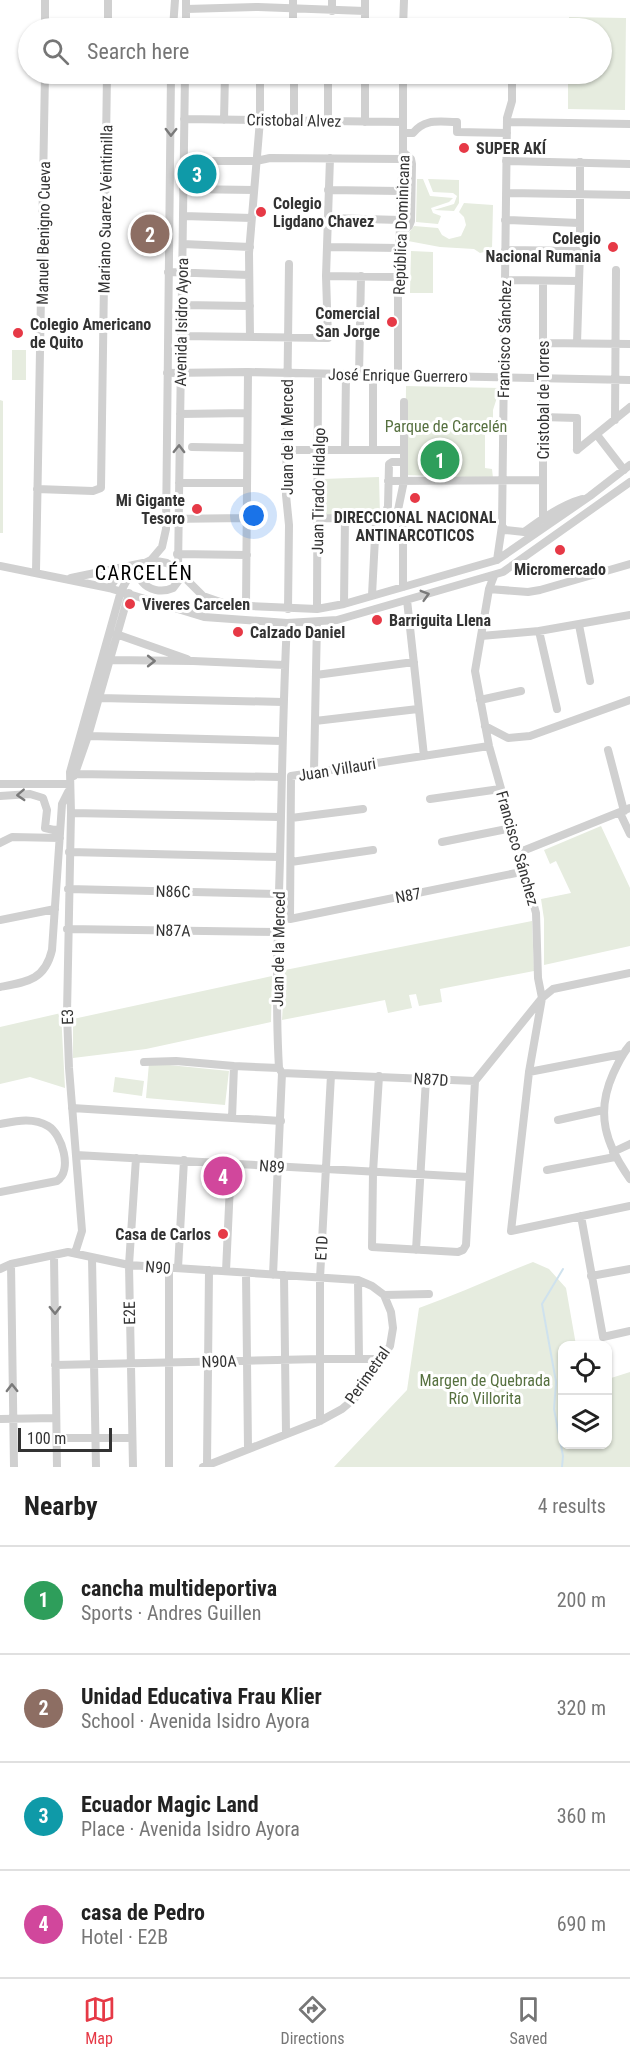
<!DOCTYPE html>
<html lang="en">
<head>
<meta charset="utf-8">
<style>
	body { margin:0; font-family:"Roboto Condensed",sans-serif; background:#f2f2f2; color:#222 }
	.controls { position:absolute; right:18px; bottom:18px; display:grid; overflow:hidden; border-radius:12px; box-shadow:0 2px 4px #0004 }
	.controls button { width:54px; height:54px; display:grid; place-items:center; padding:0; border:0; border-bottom:2px solid #e0e0e0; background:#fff; color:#222; font:30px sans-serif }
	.scale { position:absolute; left:18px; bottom:15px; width:94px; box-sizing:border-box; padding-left:6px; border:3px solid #333; border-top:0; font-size:16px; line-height:21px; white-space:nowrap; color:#333; -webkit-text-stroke:4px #fff; paint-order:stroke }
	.you { position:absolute; left:254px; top:516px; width:21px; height:21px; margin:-15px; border:4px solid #fff; border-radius:50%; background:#1a73e8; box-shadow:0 0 0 9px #1a73e833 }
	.badge { display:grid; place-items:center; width:39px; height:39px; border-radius:50%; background:#e63946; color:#fff; font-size:20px; font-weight:700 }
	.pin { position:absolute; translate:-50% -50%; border:3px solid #fff; box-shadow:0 2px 6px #0006 }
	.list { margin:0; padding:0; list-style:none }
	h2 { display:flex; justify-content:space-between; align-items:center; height:78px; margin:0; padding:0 24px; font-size:26px }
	h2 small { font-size:20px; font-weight:400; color:#767676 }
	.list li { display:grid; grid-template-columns:39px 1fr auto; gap:18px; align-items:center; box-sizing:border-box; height:108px; padding:0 24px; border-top:2px solid #e0e0e0 }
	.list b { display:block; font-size:22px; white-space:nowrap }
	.list p { margin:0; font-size:20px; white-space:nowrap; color:#767676 }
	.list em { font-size:20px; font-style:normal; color:#767676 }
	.icon { flex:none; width:33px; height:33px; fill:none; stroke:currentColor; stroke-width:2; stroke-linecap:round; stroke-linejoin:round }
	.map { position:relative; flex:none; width:630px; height:1467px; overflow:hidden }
	.search { position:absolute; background:#fff; box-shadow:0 2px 4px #0004; left:18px; right:18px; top:18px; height:66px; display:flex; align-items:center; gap:15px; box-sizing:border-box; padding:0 21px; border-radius:33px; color:#767676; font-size:22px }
	.sheet { height:510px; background:#fff }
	nav { display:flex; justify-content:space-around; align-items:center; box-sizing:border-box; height:84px; border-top:2px solid #e0e0e0; background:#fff; font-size:16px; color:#767676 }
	nav a { display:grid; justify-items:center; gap:3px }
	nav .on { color:#e63946 }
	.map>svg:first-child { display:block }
</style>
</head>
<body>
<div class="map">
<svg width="630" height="1467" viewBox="0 0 630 1467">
	<rect width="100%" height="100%" fill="#fff"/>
	<!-- green -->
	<path fill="#e6ecdf" d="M569,17L626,18L625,110L568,109V74H602V28H569Z
		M417,179H423L430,196L453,198L449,202L431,208L433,213L441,216L438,224L416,222Z
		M428,179L459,180V203L454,211L434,210L454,204L457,196L453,193L433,192Z
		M464,203L493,205L492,250L480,253L474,249L440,247L408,241V234L414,226L438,228L442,235L449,239L461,236L466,225L464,217L459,212Z
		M411,251L433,252V293H410Z
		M12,350H26V380H12Z
		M406,386L500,388L493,410V428L485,431V468L492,469L493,478L405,475Z
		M0,400L3,401V533H0Z
		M379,477L380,516L321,517L322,479Z
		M601,826L630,888V946L544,965V919L541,899L571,893L556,861L550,864L544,850Z
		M532,921L534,971L440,989L442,1002L419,1006L416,994L409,995L412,1008L388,1013L385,1000L282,1020L285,970Z
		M272,976L271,1022L146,1049L73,1058V1019Z
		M61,1013L65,1088L30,1077L0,1084V1027Z
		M149,1063L229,1071L225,1105L146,1098Z
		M115,1077L144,1081L142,1096L113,1092Z
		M533,1262L549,1269L566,1288L576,1345L562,1346V1444H608V1379L630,1372V1467H334L407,1390L419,1308C458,1294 494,1277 533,1262Z"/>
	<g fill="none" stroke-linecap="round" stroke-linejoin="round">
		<!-- stream -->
		<path stroke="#cfe2ee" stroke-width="2" d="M562,1467L563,1456L554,1409L556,1382L542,1304L563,1269"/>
		<!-- minor -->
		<path stroke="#d0d0d0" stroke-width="8" d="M186,9L258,7L365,11
			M332,11V0
			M45,28V0
			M108,28V0
			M173,28L175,0
			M186,28V0
			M293,28V0
			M365,28V0
			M403,28L404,0
			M294,74V120
			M365,74V122
			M184,119L403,122
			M224,120L225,74
			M328,120V74
			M507,122L630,124
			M403,133H413C425,118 439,122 457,122V132L507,133
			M192,161H256L270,158L402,159
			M506,161L630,164
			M183,189L254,190
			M328,190L400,191
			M506,193L630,195
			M183,216L252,218
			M328,218L400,220
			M505,220L579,223
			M400,234L409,226L411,221L412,164L411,159L403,152
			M183,244L250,247
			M328,247L399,248
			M505,250L580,251
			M168,272L249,275
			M326,276L398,277
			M505,280L579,281
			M182,305L250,306
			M181,336L328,338L326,276L330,158
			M250,337L249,253L260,120V74
			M543,343L630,344
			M577,343L580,251V162
			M167,373L248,372L630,380
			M359,375L361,276
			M398,376V277L403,152V74
			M180,414L247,413
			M542,417L577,418V450
			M615,420L616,270
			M597,435L624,470
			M192,447L247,448
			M287,450H404
			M345,450L346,374
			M373,450V375
			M577,450L630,407
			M388,481L542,480
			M179,483H247
			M37,489L93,491L101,488L107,74
			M317,518L403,519
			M384,518L388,506L389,464L392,462H404
			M166,519L247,518
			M543,519V281
			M502,526L505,530L524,532C542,519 561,505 582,499
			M177,554L247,555
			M151,560L162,547L166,529L171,74
			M151,560L167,563L178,570L179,580L173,588C148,599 124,571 151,560Z
			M497,560L502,526L507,118L512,101V81
			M0,566L109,588L204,617L287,623L337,620L503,572L630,482
			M178,570L185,74
			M36,572L45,74
			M179,572L203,596L229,605L317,609L344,604L497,560L590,496L630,465
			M494,576L489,589L475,671L489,746L536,913L538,978L542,998L529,1072L511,1231L630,1206
			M71,578L143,563
			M403,587V519L398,510L404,481V402
			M109,588L115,580L118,568
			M489,589L528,592L540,590L630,564
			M372,595L376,519
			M407,600L424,756
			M344,604L345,518
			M246,607L248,372
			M288,609L289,525L286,495L289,264
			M317,609L318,374
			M579,625L590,681
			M539,631L557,709
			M116,634L187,659
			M481,636L539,631L630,615
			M109,660L193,661L285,665
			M316,675L414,662
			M99,698L283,702
			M480,700L521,691
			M315,721L418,709
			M485,726L508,738L530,736L630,700
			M88,736L281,741
			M489,746L291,776L290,919L526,871
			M608,750L624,811
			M314,771L317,622
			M76,774L281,777
			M74,776L88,736L129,593
			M0,784H69
			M0,796L30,794L43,798L47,810L45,828L54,830L60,829
			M430,799L500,789
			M71,813L280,817
			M620,813L630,834
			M291,818L363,809
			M442,842L512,828
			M0,843L12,837L60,838
			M69,852L280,857
			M520,852L630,808
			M291,862L373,850
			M68,889L278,894
			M0,920L55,909
			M67,929L278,932
			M0,987C27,982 45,980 52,950L62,804L68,792
			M630,1045C622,1054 618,1063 613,1074C595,1114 606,1145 630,1179
			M144,1062L176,1061L234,1066L279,1068
			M529,1072L622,1054
			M282,1073L475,1081
			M379,1076L373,1172L372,1247L458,1252L463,1250L466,1245L475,1081
			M475,1081L542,998L553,989L630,973
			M72,1108L281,1121
			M232,1118L234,1066
			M558,1120L603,1110
			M0,1124C16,1121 33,1117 48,1126C62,1134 73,1171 57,1181L0,1192
			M613,1152L630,1144
			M76,1155L469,1177
			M547,1170L615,1157
			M581,1216L603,1337L630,1331
			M416,1250L426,1079
			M75,1253L82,1231L69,1068L67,1013L71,813L70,772L121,591L128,578L142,567
			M54,1256L57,1467
			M92,1258L96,1467
			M11,1264L14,1467
			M178,1268L184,1160
			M0,1269L11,1264L68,1252L129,1265L358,1280L372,1286L384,1295L391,1312L393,1328L390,1346L355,1398L342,1409L320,1421L203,1467
			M226,1271L231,1163
			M246,1273L248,1449
			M273,1275L282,1073L279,1068C275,999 278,928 280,859C282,780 283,701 287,623
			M284,1275L286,1434
			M591,1276L630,1269
			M358,1280L359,1359
			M384,1295L429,1294
			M55,1365L321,1359H382
			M0,1419L56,1418
			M320,1421V1278L331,1075
			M57,1438H131
			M207,1465L209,1270
			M133,1467L129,1265L136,1158
			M169,1467V1268"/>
	</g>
	<!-- one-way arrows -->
	<defs><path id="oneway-chevron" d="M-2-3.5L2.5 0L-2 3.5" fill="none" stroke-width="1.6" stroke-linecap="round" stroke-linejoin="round" transform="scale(1.5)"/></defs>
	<g stroke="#7a7a7a">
		<use href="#oneway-chevron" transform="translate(171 132) rotate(91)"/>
		<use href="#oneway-chevron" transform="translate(179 449) rotate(-89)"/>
		<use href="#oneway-chevron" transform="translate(425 595) rotate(-16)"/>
		<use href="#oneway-chevron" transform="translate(151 661)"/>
		<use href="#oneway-chevron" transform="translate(21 795) rotate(177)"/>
		<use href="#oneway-chevron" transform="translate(55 1310) rotate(89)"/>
		<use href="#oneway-chevron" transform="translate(12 1388) rotate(-91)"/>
	</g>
	<!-- markers -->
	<g fill="#e63946" stroke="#fff" stroke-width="2">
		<circle cx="464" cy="148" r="6"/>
		<circle cx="261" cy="212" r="6"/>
		<circle cx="613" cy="247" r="6"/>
		<circle cx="392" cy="322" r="6"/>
		<circle cx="18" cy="333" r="6"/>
		<circle cx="415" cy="498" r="6"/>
		<circle cx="197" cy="509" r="6"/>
		<circle cx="560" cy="550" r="6"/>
		<circle cx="130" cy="604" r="6"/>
		<circle cx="377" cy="620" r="6"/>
		<circle cx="238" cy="632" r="6"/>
		<circle cx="223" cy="1234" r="6"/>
	</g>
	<g text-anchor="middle" stroke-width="6" stroke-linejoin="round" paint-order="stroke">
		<!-- street labels -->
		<g font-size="16" fill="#333" stroke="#fff">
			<text transform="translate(294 120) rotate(1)" y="6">Cristobal Alvez</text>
			<text transform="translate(105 209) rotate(-89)" y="6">Mariano Suarez Veintimilla</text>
			<text transform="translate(401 225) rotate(-88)" y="6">República Dominicana</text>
			<text transform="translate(43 233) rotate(-89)" y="6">Manuel Benigno Cueva</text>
			<text transform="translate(181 322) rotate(-89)" y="6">Avenida Isidro Ayora</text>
			<text transform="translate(504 339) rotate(-89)" y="6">Francisco Sánchez</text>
			<text transform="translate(398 375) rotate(1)" y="6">José Enrique Guerrero</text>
			<text transform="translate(543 400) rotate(-90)" y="6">Cristobal de Torres</text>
			<text transform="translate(287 437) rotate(-90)" y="6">Juan de la Merced</text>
			<text transform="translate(318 491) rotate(-89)" y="6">Juan Tirado Hidalgo</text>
			<text transform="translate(337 769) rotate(-9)" y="6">Juan Villauri</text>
			<text transform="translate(518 848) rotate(74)" y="6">Francisco Sánchez</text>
			<text transform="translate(173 891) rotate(1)" y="6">N86C</text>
			<text transform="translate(408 895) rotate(-11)" y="6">N87</text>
			<text transform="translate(173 930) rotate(1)" y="6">N87A</text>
			<text transform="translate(278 949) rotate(-89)" y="6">Juan de la Merced</text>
			<text transform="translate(67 1017) rotate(-91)" y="6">E3</text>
			<text transform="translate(431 1079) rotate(3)" y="6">N87D</text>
			<text transform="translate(272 1166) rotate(4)" y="6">N89</text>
			<text transform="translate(321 1248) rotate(-87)" y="6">E1D</text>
			<text transform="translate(158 1267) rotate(4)" y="6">N90</text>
			<text transform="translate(129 1313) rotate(-91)" y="6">E2E</text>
			<text transform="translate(219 1361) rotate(-2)" y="6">N90A</text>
			<text transform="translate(367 1375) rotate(-55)" y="6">Perimetral</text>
		</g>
		<!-- poi labels -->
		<g font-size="16" font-weight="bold" fill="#333" stroke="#fff" text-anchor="start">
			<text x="476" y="154">SUPER AKÍ</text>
			<text x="273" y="209">Colegio<tspan x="273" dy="18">Ligdano Chavez</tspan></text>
			<text x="601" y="244" text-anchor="end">Colegio<tspan x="601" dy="18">Nacional Rumania</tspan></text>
			<text x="380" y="319" text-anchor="end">Comercial<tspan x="380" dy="18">San Jorge</tspan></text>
			<text x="30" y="330">Colegio Americano<tspan x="30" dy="18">de Quito</tspan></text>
			<text x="185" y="506" text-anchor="end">Mi Gigante<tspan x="185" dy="18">Tesoro</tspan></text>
			<text x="415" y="523" text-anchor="middle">DIRECCIONAL NACIONAL<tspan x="415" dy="18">ANTINARCOTICOS</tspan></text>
			<text x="560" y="575" text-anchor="middle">Micromercado</text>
			<text x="142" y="610">Viveres Carcelen</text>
			<text x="389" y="626">Barriguita Llena</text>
			<text x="250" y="638">Calzado Daniel</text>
			<text x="211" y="1240" text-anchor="end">Casa de Carlos</text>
		</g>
		<!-- park labels -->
		<g font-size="16" fill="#56703f" stroke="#fff">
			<text x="446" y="432">Parque de Carcelén</text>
			<text x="485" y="1386">Margen de Quebrada<tspan x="485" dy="18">Río Villorita</tspan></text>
		</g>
		<!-- quarter labels -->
		<g font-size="20" letter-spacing="1.5" fill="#000" stroke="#fff">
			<text x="144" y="580">CARCELÉN</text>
		</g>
	</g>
</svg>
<div class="controls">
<button><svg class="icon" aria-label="locate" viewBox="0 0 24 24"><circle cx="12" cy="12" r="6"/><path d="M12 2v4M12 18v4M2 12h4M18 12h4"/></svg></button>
<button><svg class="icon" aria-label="layers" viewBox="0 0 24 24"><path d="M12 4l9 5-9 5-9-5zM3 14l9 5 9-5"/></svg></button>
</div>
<div class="scale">100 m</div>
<div class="you"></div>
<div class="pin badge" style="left:440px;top:460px;background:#2e9e5b">1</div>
<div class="pin badge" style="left:150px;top:234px;background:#8d6e63">2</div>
<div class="pin badge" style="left:197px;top:174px;background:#0f9aa8">3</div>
<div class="pin badge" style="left:223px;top:1176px;background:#d1479c">4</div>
<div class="search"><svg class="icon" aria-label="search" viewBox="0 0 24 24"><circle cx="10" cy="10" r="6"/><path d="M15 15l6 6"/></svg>Search here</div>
</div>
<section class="sheet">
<h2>Nearby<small>4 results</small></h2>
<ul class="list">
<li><span class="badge" style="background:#2e9e5b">1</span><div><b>cancha multideportiva</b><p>Sports · Andres Guillen</p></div><em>200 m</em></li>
<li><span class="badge" style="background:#8d6e63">2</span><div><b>Unidad Educativa Frau Klier</b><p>School · Avenida Isidro Ayora</p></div><em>320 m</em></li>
<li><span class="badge" style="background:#0f9aa8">3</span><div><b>Ecuador Magic Land</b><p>Place · Avenida Isidro Ayora</p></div><em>360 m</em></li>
<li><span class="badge" style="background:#d1479c">4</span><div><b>casa de Pedro</b><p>Hotel · E2B</p></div><em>690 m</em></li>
</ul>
</section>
<nav>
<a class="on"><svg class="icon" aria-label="map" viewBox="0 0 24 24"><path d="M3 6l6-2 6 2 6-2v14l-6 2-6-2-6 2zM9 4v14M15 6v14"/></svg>Map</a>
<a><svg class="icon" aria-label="directions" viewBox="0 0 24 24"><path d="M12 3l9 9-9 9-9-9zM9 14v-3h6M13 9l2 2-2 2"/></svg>Directions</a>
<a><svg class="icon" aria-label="saved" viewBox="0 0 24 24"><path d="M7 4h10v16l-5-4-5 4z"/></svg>Saved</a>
</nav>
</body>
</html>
